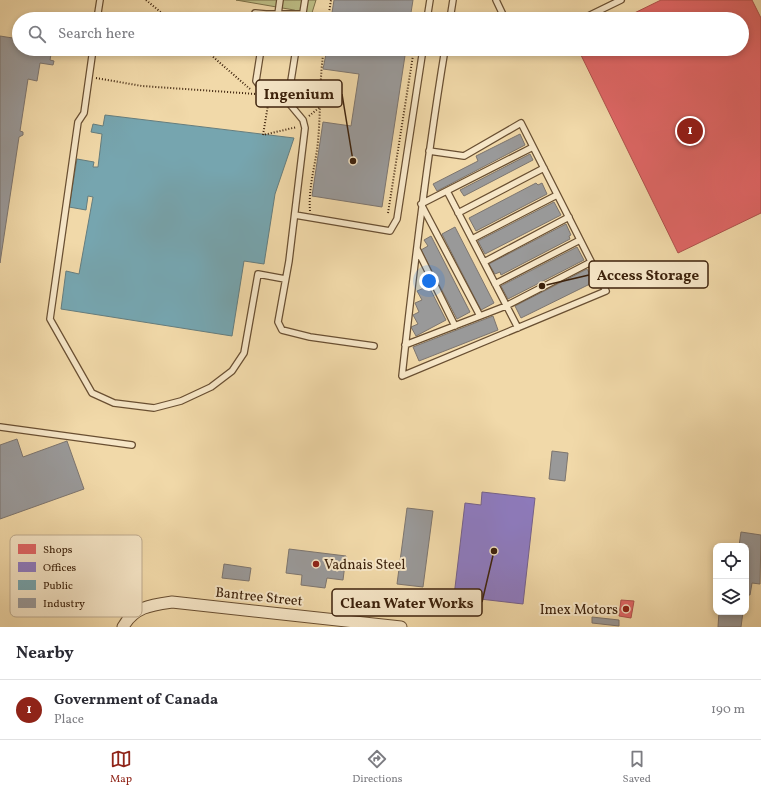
<!DOCTYPE html>
<html lang="en">
<head>
<meta charset="utf-8">
<style>
	body { margin:0; font-family:Vollkorn,serif; background:#f7f7f7; color:#2b2b33 }
	.controls { position:absolute; right:12px; bottom:12px; display:grid; overflow:hidden; border-radius:8px; box-shadow:0 2px 6px #0003 }
	.controls button { width:36px; height:36px; display:grid; place-items:center; padding:0; border:0; border-bottom:1px solid #e1e1e2; background:#fff; color:#2b2b33; font:20px sans-serif }
	.you { position:absolute; left:429px; top:281px; width:14px; height:14px; margin:-10px; border:3px solid #fff; border-radius:50%; background:#1a73e8; box-shadow:0 0 0 6px #1a73e833 }
	.badge { display:grid; place-items:center; width:26px; height:26px; border-radius:50%; background:#8f2418; color:#fff; font-size:13px; font-weight:700 }
	.pin { position:absolute; translate:-50% -50%; border:2px solid #fff; box-shadow:0 1px 4px #0006 }
	.list { margin:0; padding:0; list-style:none }
	h2 { display:flex; justify-content:space-between; align-items:center; height:52px; margin:0; padding:0 16px; font-size:17px }
	h2 small { font-size:13px; font-weight:400; color:#7c7c81 }
	.list li { display:grid; grid-template-columns:26px 1fr auto; gap:12px; align-items:center; box-sizing:border-box; height:60px; padding:0 16px; border-top:1px solid #e1e1e2 }
	.list b { display:block; font-size:15px; white-space:nowrap }
	.list p { margin:0; font-size:13px; white-space:nowrap; color:#7c7c81 }
	.list em { font-size:13px; font-style:normal; color:#7c7c81 }
	.icon { flex:none; width:22px; height:22px; fill:none; stroke:currentColor; stroke-width:2; stroke-linecap:round; stroke-linejoin:round }
	.map { position:relative; flex:none; width:761px; height:627px; overflow:hidden }
	.search { position:absolute; background:#fff; box-shadow:0 2px 6px #0003; left:12px; right:12px; top:12px; height:44px; display:flex; align-items:center; gap:10px; box-sizing:border-box; padding:0 14px; border-radius:22px; color:#7c7c81; font-size:15px }
	.sheet { height:112px; background:#fff }
	nav { display:flex; justify-content:space-around; align-items:center; box-sizing:border-box; height:56px; border-top:1px solid #e1e1e2; background:#fff; font-size:11px; color:#7c7c81 }
	nav a { display:grid; justify-items:center; gap:2px }
	nav .on { color:#8f2418 }
	.map>svg:first-child { display:block }
</style>
</head>
<body>
<div class="map">
<svg width="761" height="627" viewBox="0 0 761 627">
	<rect width="100%" height="100%" fill="#f1d9a9"/>
	<filter id="stains"><feTurbulence type="fractalNoise" baseFrequency=".005" numOctaves="4"/><feColorMatrix values="0 0 0 0 .2 0 0 0 0 .09 0 0 0 0 .02 0 0 0 .5 -.17"/></filter>
	<radialGradient id="worn" r=".72"><stop offset=".6" stop-color="#630" stop-opacity="0"/><stop offset="1" stop-color="#630" stop-opacity=".3"/></radialGradient>
	<!-- green -->
	<path fill="#bdbe86" stroke="#7c7048" d="M236,0H316L311,16L294,10Z"/>
	<!-- shops -->
	<path fill="#e06666" stroke="#af514b" d="M661,0H752L761,18V213L678,253L578,49H742V19H622Z
		M621,600L634,601L631,618L619,616Z"/>
	<!-- offices -->
	<path fill="#8e7cc3" stroke="#75618c" d="M482,492L535,498L523,604L454,596L465,503L481,505Z"/>
	<!-- public -->
	<path fill="#76a5af" stroke="#657d7e" d="M105,115L294,138L275,194L264,264L244,261L232,336L61,309L66,271L79,274L93,197L88,196L86,210L69,207L77,159L94,162L93,167H98L102,134L91,132L93,124L103,126Z"/>
	<!-- industry -->
	<path fill="#999" stroke="#7d756e" d="M334,0H413L410,19H331Z
		M0,36L19,39V49H52L50,60L54,61L53,65L40,63L37,81L28,79L20,131L23,132V135L19,137L0,263Z
		M327,49H406L382,207L312,196L323,122L351,126L359,74L323,69Z
		M520,134L525,145L437,191L433,184L478,161L476,156Z
		M530,154L533,160L464,196L460,190Z
		M536,183L538,185L542,183L547,194L476,231L469,218Z
		M554,202L561,215L485,254L478,241Z
		M566,224L571,235L569,236L570,239L501,275L500,272L495,274L489,264Z
		M455,227L494,303L481,310L442,234Z
		M431,236L470,312L457,319L421,250L428,246L424,240Z
		M577,247L584,260L508,299L501,286Z
		M587,269L594,282L521,318L515,306Z
		M425,279L446,320L416,336L411,327L418,324L413,315L419,312L415,303L422,300L417,291L424,288L420,281Z
		M493,316L498,330L419,361L413,347Z
		M17,439L23,457L67,441L84,489L0,519V445Z
		M552,451L568,453L565,481L549,479Z
		M407,508L433,511L423,587L397,584Z
		M741,532L761,535L760,584L752,583L750,595H746V546H739Z
		M289,549L346,556L343,580L327,578L325,588L301,585L302,575L286,573Z
		M224,564L251,568L249,581L222,578Z
		M719,612H743L741,627H718Z
		M592,617L619,620V626L592,623Z"/>
	<g fill="none" stroke-linecap="round" stroke-linejoin="round">
		<!-- lane casing -->
		<g stroke="#694f32" stroke-width="8">
			<path id="lane" d="M496,0L505,19
				M255,13L266,14H303
				M278,14L280,0
				M97,19L100,0
				M302,19L305,0
				M427,19L430,0
				M450,19L453,0
				M582,19L621,0
				M93,49L84,113L78,122L50,319L92,393L114,403L154,408L181,401L211,387L232,371L244,353L258,274L285,279
				M261,49L256,81C264,92 270,96 283,96L290,87L296,49
				M519,49H520
				M283,96L303,120L305,128L289,261L278,322L282,330L310,337L374,346
				M429,151L464,156L521,123L606,291L402,376C414,266 427,158 445,49
				M447,191L518,328
				M458,213L544,168
				M295,215L390,231L397,219L423,49
				M472,239L557,195
				M417,249L455,326
				M484,262L569,217
				M495,284L580,240
				M480,316L421,204L533,147
				M405,345L506,306L591,262
				M0,427L132,445"/>
		</g>
		<!-- street casing -->
		<g stroke="#694f32" stroke-width="13">
			<path id="street" d="M123,627C134,607 151,605 172,602L401,627"/>
		</g>
		<!-- path -->
		<path stroke="#3c210b" stroke-width="2" stroke-dasharray="1 2" stroke-linecap="butt" d="M146,0L169,19
			M328,19L331,0
			M204,49L250,89
			M96,78L142,86L256,94
			M270,102L268,105L263,135L297,127
			M309,116L320,107
			M310,211C308,187 316,164 318,141C321,110 319,79 324,49
			M388,213L414,49"/>
		<!-- lane -->
		<use href="#lane" stroke="#f6e6c7" stroke-width="5.5"/>
		<!-- street -->
		<use href="#street" stroke="#f6e6c7" stroke-width="11"/>
	</g>
	<!-- markers -->
	<g fill="#8f2418" stroke="#f6e6c7" stroke-width="1.5">
		<circle cx="316" cy="564" r="4"/>
		<circle cx="626" cy="609" r="4"/>
	</g>
	<g text-anchor="middle" stroke-width="4" stroke-linejoin="round" paint-order="stroke">
		<!-- poi labels -->
		<g font-size="14" fill="#3c210b" stroke="#f6e6c7" text-anchor="start">
			<text x="324" y="569">Vadnais Steel</text>
			<text x="618" y="614" text-anchor="end">Imex Motors</text>
		</g>
		<!-- street labels -->
		<g font-size="14" fill="#3c210b" stroke="#f6e6c7">
			<text transform="translate(259 596) rotate(6)" y="5">Bantree Street</text>
		</g>
	</g>
	<!-- legend -->
	<rect x="10" y="535" width="132" height="82" rx="6" fill="#f6e6c7" stroke="#beab8f" stroke-width="1"/>
	<rect x="18" y="544" width="18" height="10" fill="#e06666"/>
	<rect x="18" y="562" width="18" height="10" fill="#8e7cc3"/>
	<rect x="18" y="580" width="18" height="10" fill="#76a5af"/>
	<rect x="18" y="598" width="18" height="10" fill="#999"/>
	<g font-size="11" fill="#3c210b">
		<text x="43" y="553">Shops</text>
		<text x="43" y="571">Offices</text>
		<text x="43" y="589">Public</text>
		<text x="43" y="607">Industry</text>
	</g>
	<!-- callouts -->
	<path fill="none" stroke="#3c210b" stroke-width="1.5" d="M353 161L342 94M542 286L589 275M494 551L482 602"/>
	<g fill="#3c210b" stroke="#f6e6c7" stroke-width="1.5">
		<circle cx="353" cy="161" r="4"/>
		<circle cx="542" cy="286" r="4"/>
		<circle cx="494" cy="551" r="4"/>
	</g>
	<g fill="#f6e6c7" stroke="#3c210b" stroke-width="1.5">
		<rect x="256" y="80" width="86" height="27" rx="4"/>
		<rect x="589" y="261" width="119" height="27" rx="4"/>
		<rect x="332" y="589" width="150" height="27" rx="4"/>
	</g>
	<g font-size="15" text-anchor="middle" font-weight="bold" fill="#3c210b">
		<text x="299" y="99">Ingenium</text>
		<text x="648" y="280">Access Storage</text>
		<text x="407" y="608">Clean Water Works</text>
	</g>
	<rect width="100%" height="100%" filter="url(#stains)"/>
	<rect width="100%" height="100%" fill="url(#worn)"/>
</svg>
<div class="controls">
<button><svg class="icon" aria-label="locate" viewBox="0 0 24 24"><circle cx="12" cy="12" r="6"/><path d="M12 2v4M12 18v4M2 12h4M18 12h4"/></svg></button>
<button><svg class="icon" aria-label="layers" viewBox="0 0 24 24"><path d="M12 4l9 5-9 5-9-5zM3 14l9 5 9-5"/></svg></button>
</div>
<div class="you"></div>
<div class="pin badge" style="left:690px;top:131px">1</div>
<div class="search"><svg class="icon" aria-label="search" viewBox="0 0 24 24"><circle cx="10" cy="10" r="6"/><path d="M15 15l6 6"/></svg>Search here</div>
</div>
<section class="sheet">
<h2>Nearby<small></small></h2>
<ul class="list">
<li><span class="badge">1</span><div><b>Government of Canada</b><p>Place</p></div><em>190 m</em></li>
</ul>
</section>
<nav>
<a class="on"><svg class="icon" aria-label="map" viewBox="0 0 24 24"><path d="M3 6l6-2 6 2 6-2v14l-6 2-6-2-6 2zM9 4v14M15 6v14"/></svg>Map</a>
<a><svg class="icon" aria-label="directions" viewBox="0 0 24 24"><path d="M12 3l9 9-9 9-9-9zM9 14v-3h6M13 9l2 2-2 2"/></svg>Directions</a>
<a><svg class="icon" aria-label="saved" viewBox="0 0 24 24"><path d="M7 4h10v16l-5-4-5 4z"/></svg>Saved</a>
</nav>
</body>
</html>
